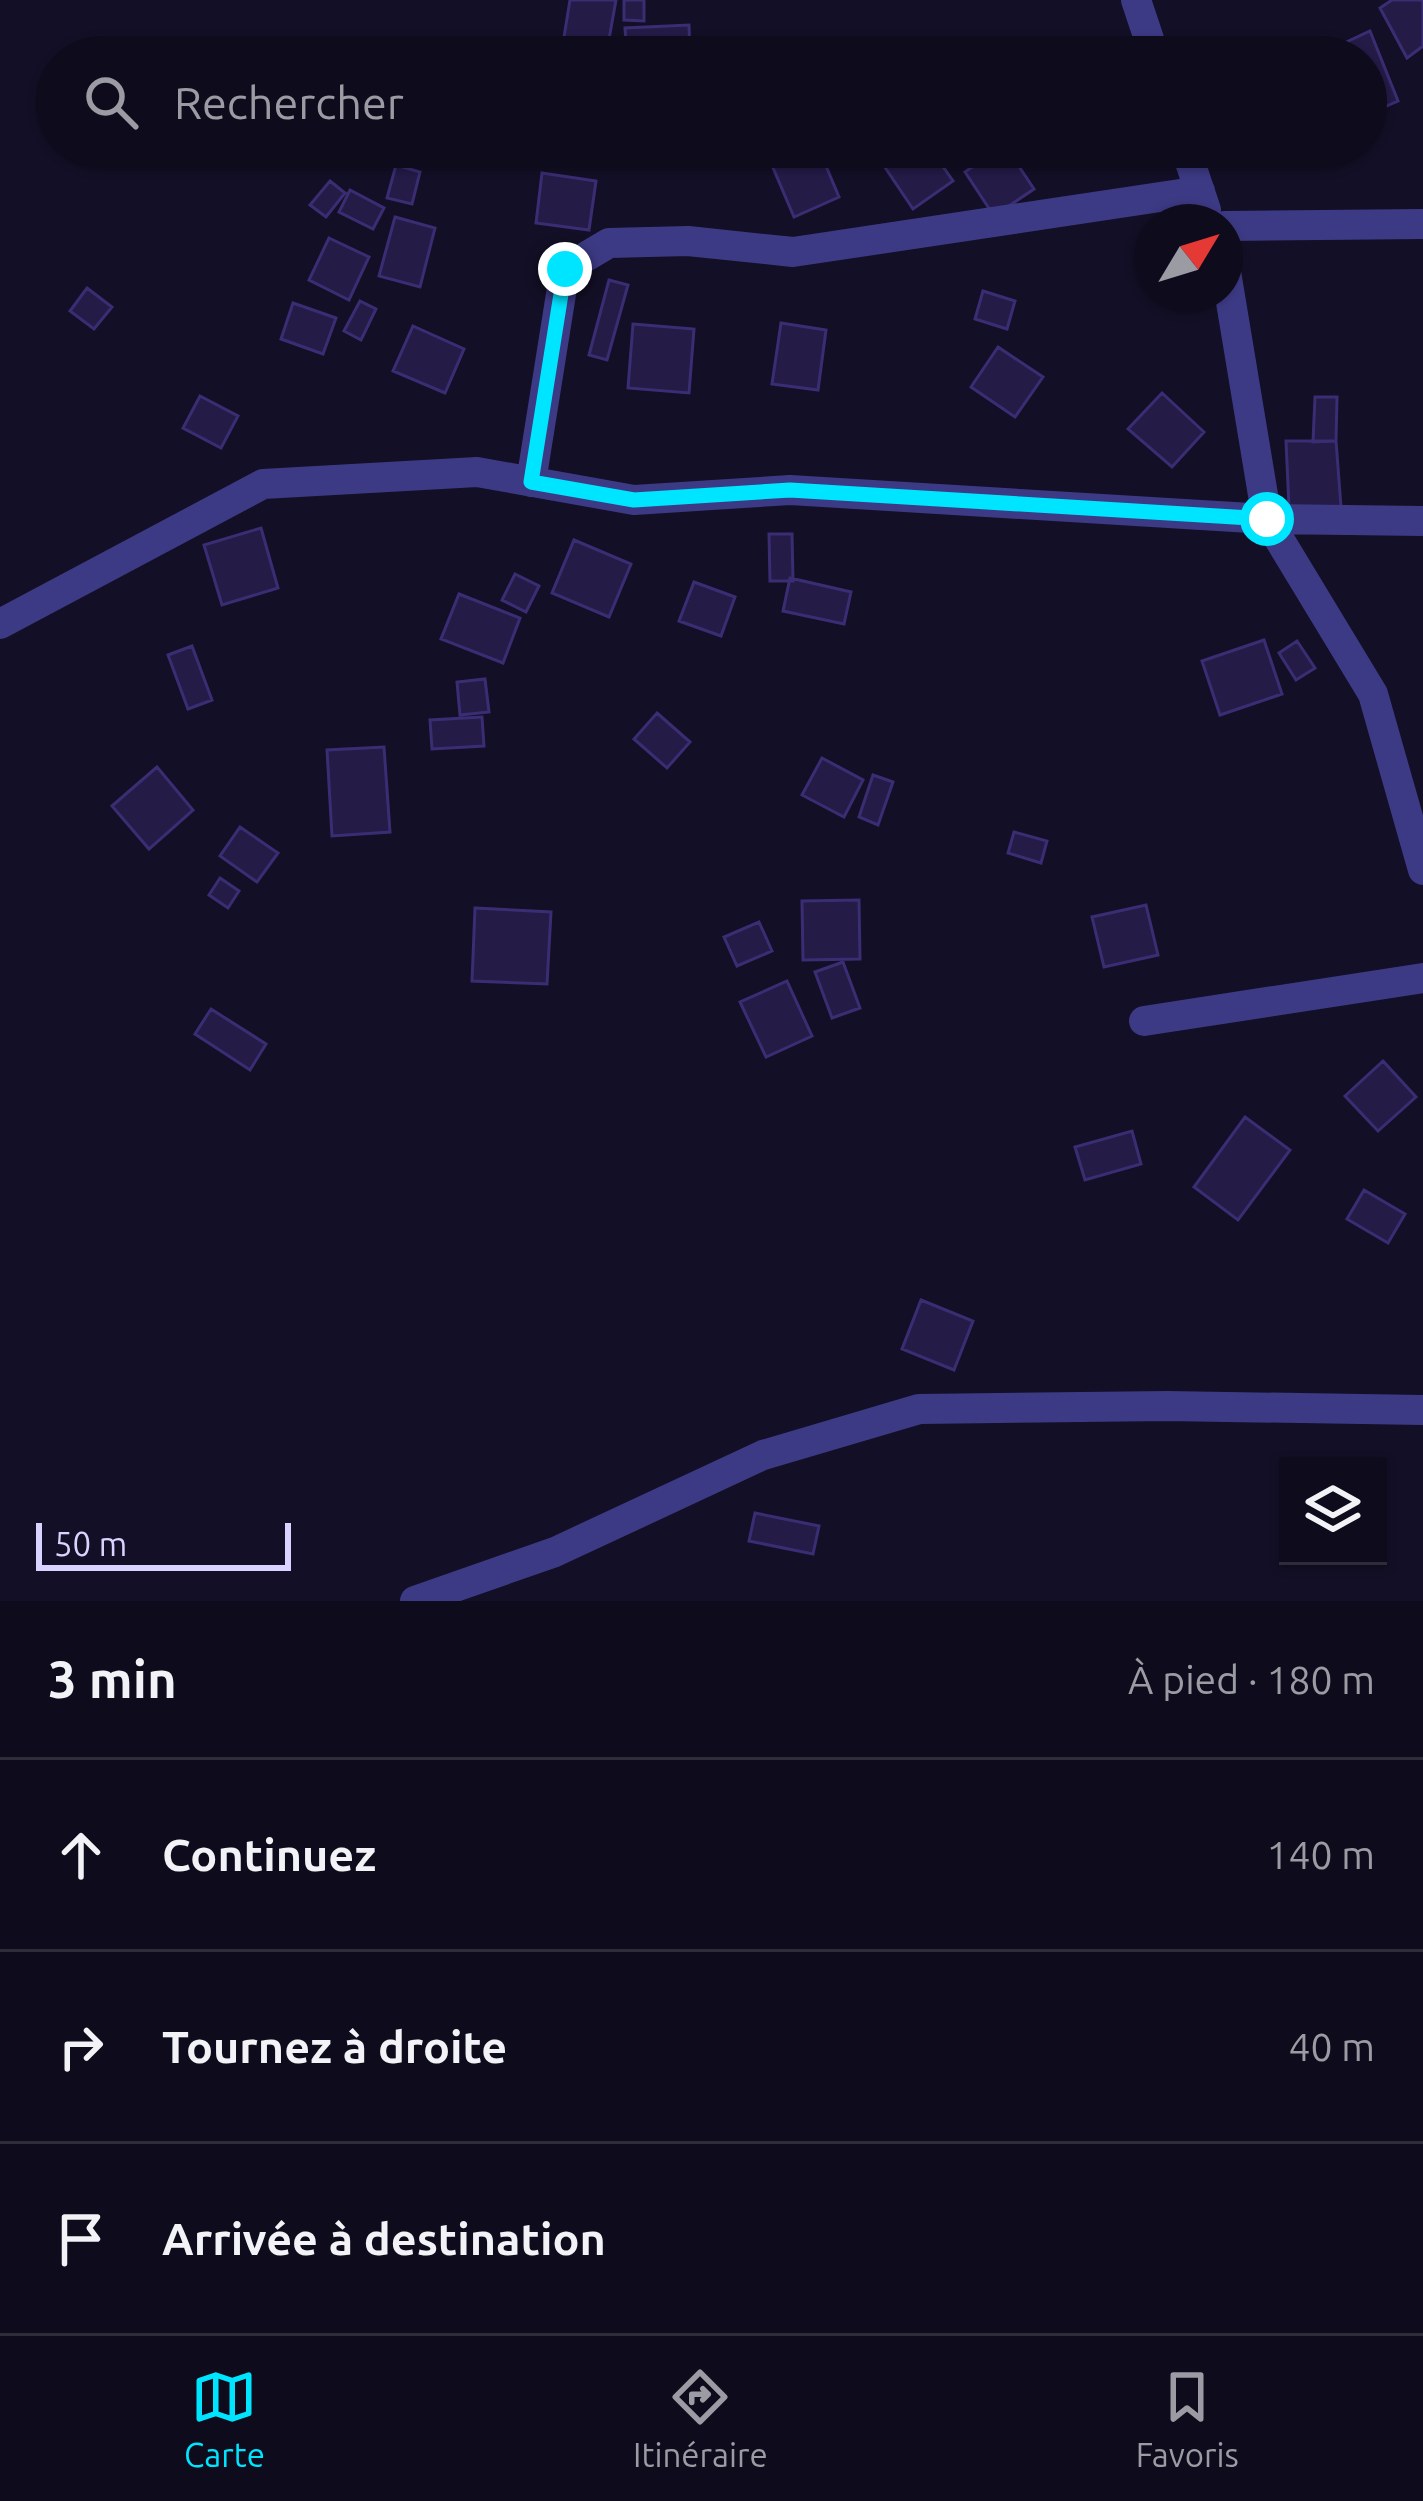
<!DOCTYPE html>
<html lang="fr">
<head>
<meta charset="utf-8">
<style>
	body { margin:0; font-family:Ubuntu,sans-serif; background:#171425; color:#f1f3f6 }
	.controls { position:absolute; right:36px; bottom:36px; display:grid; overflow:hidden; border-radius:0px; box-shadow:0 3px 9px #0004 }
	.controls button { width:108px; height:108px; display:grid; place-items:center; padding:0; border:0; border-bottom:3px solid #2e2b3b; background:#0e0b1c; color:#f1f3f6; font:60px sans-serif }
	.compass { position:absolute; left:1135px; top:204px; width:108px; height:108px; border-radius:50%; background:#0e0b1c; box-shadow:0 3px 9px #0004; rotate:52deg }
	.scale { position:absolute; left:36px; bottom:30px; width:255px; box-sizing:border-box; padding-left:12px; border:6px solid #d9d4ff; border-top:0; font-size:33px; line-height:42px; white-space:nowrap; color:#d9d4ff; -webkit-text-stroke:9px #130f26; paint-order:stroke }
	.stop { position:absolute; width:36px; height:36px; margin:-27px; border:9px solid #00e5ff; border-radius:50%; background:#fff }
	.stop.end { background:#00e5ff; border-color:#fff; box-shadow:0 3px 12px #0008 }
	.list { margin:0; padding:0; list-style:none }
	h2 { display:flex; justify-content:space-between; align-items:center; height:156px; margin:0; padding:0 48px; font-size:51px }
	h2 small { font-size:39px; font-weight:400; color:#9b9ba3 }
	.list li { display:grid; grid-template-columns:78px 1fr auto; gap:36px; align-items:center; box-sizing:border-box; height:192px; padding:0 48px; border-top:3px solid #2e2b3b }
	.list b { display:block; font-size:45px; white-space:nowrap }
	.list em { font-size:39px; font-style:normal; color:#9b9ba3 }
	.icon { flex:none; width:66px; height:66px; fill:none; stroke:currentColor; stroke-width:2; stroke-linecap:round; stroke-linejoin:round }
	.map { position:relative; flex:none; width:1423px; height:1601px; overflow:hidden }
	.search { position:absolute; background:#0e0b1c; box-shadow:0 3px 9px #0004; left:36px; right:36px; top:36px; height:132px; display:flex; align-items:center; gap:30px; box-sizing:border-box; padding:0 42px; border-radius:66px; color:#9b9ba3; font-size:45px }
	.sheet { height:732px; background:#0e0b1c }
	nav { display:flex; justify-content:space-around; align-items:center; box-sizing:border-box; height:168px; border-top:3px solid #2e2b3b; background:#0e0b1c; font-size:33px; color:#9b9ba3 }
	nav a { display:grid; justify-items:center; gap:6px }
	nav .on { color:#00e5ff }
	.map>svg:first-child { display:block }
</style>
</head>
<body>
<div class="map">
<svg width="1423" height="1601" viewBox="0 0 1423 1601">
	<rect width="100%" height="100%" fill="#130f26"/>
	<!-- building -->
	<path fill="#241b47" stroke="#3b2d73" stroke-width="3" d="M570,0H616L608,45L564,37Z
		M624,0H644V21L624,20Z
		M1392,0H1423V46L1407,58L1380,8Z
		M689,25L690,57H627L625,28Z
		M1370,31L1398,101L1366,115V57H1314Z
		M808,147H818L839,197L794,217L771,163Z
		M899,147H929L953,181L913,209L880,160Z
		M1002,147H1006L1034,189L994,216L965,172Z
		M396,165L420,172L412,204L387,198Z
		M542,173L596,181L589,230L536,223Z
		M330,181L345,193L326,217L310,205Z
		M350,190L384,208L373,229L339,212Z
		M395,217L435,228L420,287L379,276Z
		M329,238L369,257L349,300L309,280Z
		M609,280L628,285L607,360L589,355Z
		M87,288L112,307L94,329L70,311Z
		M983,291L1015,301L1007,329L975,319Z
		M360,301L376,309L361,340L344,331Z
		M293,303L336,318L323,354L281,339Z
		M781,323L826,330L818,390L772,384Z
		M633,324L694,329L689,393L628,388Z
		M413,326L464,349L445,393L393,371Z
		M998,347L1043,377L1015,417L971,387Z
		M1162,393L1204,432L1172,467L1128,429Z
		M200,396L238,416L221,448L183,428Z
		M1315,397H1337L1336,441L1313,442Z
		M1286,441H1336L1341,507H1289Z
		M261,528L278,588L222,605L204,545Z
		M769,534H792L793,581H770Z
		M574,540L631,564L609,617L552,593Z
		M515,574L539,586L526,612L502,600Z
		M790,578L851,592L844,624L783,611Z
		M694,582L735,597L721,636L679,621Z
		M459,594L520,618L503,663L441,639Z
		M1264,640L1282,694L1220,715L1202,661Z
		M1297,641L1315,668L1296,680L1279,653Z
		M192,646L212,700L188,709L168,655Z
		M485,679L489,712L460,715L457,682Z
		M657,713L690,742L667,768L634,739Z
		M482,717L484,746L432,749L430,720Z
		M384,747L390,832L332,836L327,750Z
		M822,758L863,780L844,817L802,795Z
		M157,767L193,810L149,849L112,806Z
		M873,775L893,782L878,825L859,817Z
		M240,827L278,853L257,882L220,856Z
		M1014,832L1047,841L1041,863L1008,853Z
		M220,878L239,891L228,908L209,895Z
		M859,900L860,959L803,960L802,901Z
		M1146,905L1158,955L1104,967L1092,917Z
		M475,908L551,912L547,984L472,981Z
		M759,922L772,951L737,966L724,937Z
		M843,962L860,1008L832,1018L815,972Z
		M787,981L812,1036L766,1057L740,1002Z
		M211,1009L266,1044L250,1070L195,1034Z
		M1383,1061L1416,1097L1378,1131L1345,1096Z
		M1245,1117L1290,1150L1238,1220L1194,1187Z
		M1132,1131L1141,1164L1085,1180L1075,1147Z
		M1364,1190L1405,1214L1388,1243L1347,1219Z
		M921,1300L973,1321L954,1370L902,1349Z
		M755,1513L819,1526L813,1554L749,1541Z"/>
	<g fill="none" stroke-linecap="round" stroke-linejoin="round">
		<!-- street -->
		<path stroke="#3d3a85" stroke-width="30" d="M1136,0L1155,57
			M1185,147L1206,210
			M1225,226L1423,224
			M1225,266L1267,519L1373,694L1423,870
			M531,482L565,269L609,243L688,241L793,252L1200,191
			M0,624L263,484L477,472L634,500L790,490L1267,519L1423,521
			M1144,1021L1423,978
			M415,1601L555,1552L763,1455L919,1409L1167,1406L1423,1410"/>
	</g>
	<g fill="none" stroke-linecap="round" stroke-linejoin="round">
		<!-- route -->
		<path stroke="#00e5ff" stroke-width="15" d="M565,269L531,482L634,500L790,490L1267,519"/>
	</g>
</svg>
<div class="controls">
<button><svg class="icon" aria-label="layers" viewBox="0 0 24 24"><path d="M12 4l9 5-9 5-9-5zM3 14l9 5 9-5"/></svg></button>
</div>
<svg class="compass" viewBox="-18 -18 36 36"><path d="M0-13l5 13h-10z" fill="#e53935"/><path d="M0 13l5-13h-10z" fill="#9b9ba3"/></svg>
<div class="scale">50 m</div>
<div class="stop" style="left:1267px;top:519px"></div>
<div class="stop end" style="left:565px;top:269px"></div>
<div class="search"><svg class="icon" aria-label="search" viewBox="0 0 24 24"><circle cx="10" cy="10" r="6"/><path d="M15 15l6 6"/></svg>Rechercher</div>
</div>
<section class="sheet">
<h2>3 min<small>À pied · 180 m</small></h2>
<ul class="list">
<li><svg class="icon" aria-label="ahead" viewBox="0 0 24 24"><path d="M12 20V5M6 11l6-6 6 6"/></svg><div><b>Continuez</b></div><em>140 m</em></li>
<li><svg class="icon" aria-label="right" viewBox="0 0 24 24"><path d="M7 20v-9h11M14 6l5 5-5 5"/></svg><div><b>Tournez à droite</b></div><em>40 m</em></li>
<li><svg class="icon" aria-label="arrive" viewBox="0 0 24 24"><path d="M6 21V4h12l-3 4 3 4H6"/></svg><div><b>Arrivée à destination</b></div></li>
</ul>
</section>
<nav>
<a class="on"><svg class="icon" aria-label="map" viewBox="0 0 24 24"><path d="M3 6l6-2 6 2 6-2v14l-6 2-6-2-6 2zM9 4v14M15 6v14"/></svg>Carte</a>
<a><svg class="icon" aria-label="directions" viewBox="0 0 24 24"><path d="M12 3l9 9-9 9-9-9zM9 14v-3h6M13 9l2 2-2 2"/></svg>Itinéraire</a>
<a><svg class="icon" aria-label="saved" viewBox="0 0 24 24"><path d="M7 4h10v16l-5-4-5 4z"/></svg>Favoris</a>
</nav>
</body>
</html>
